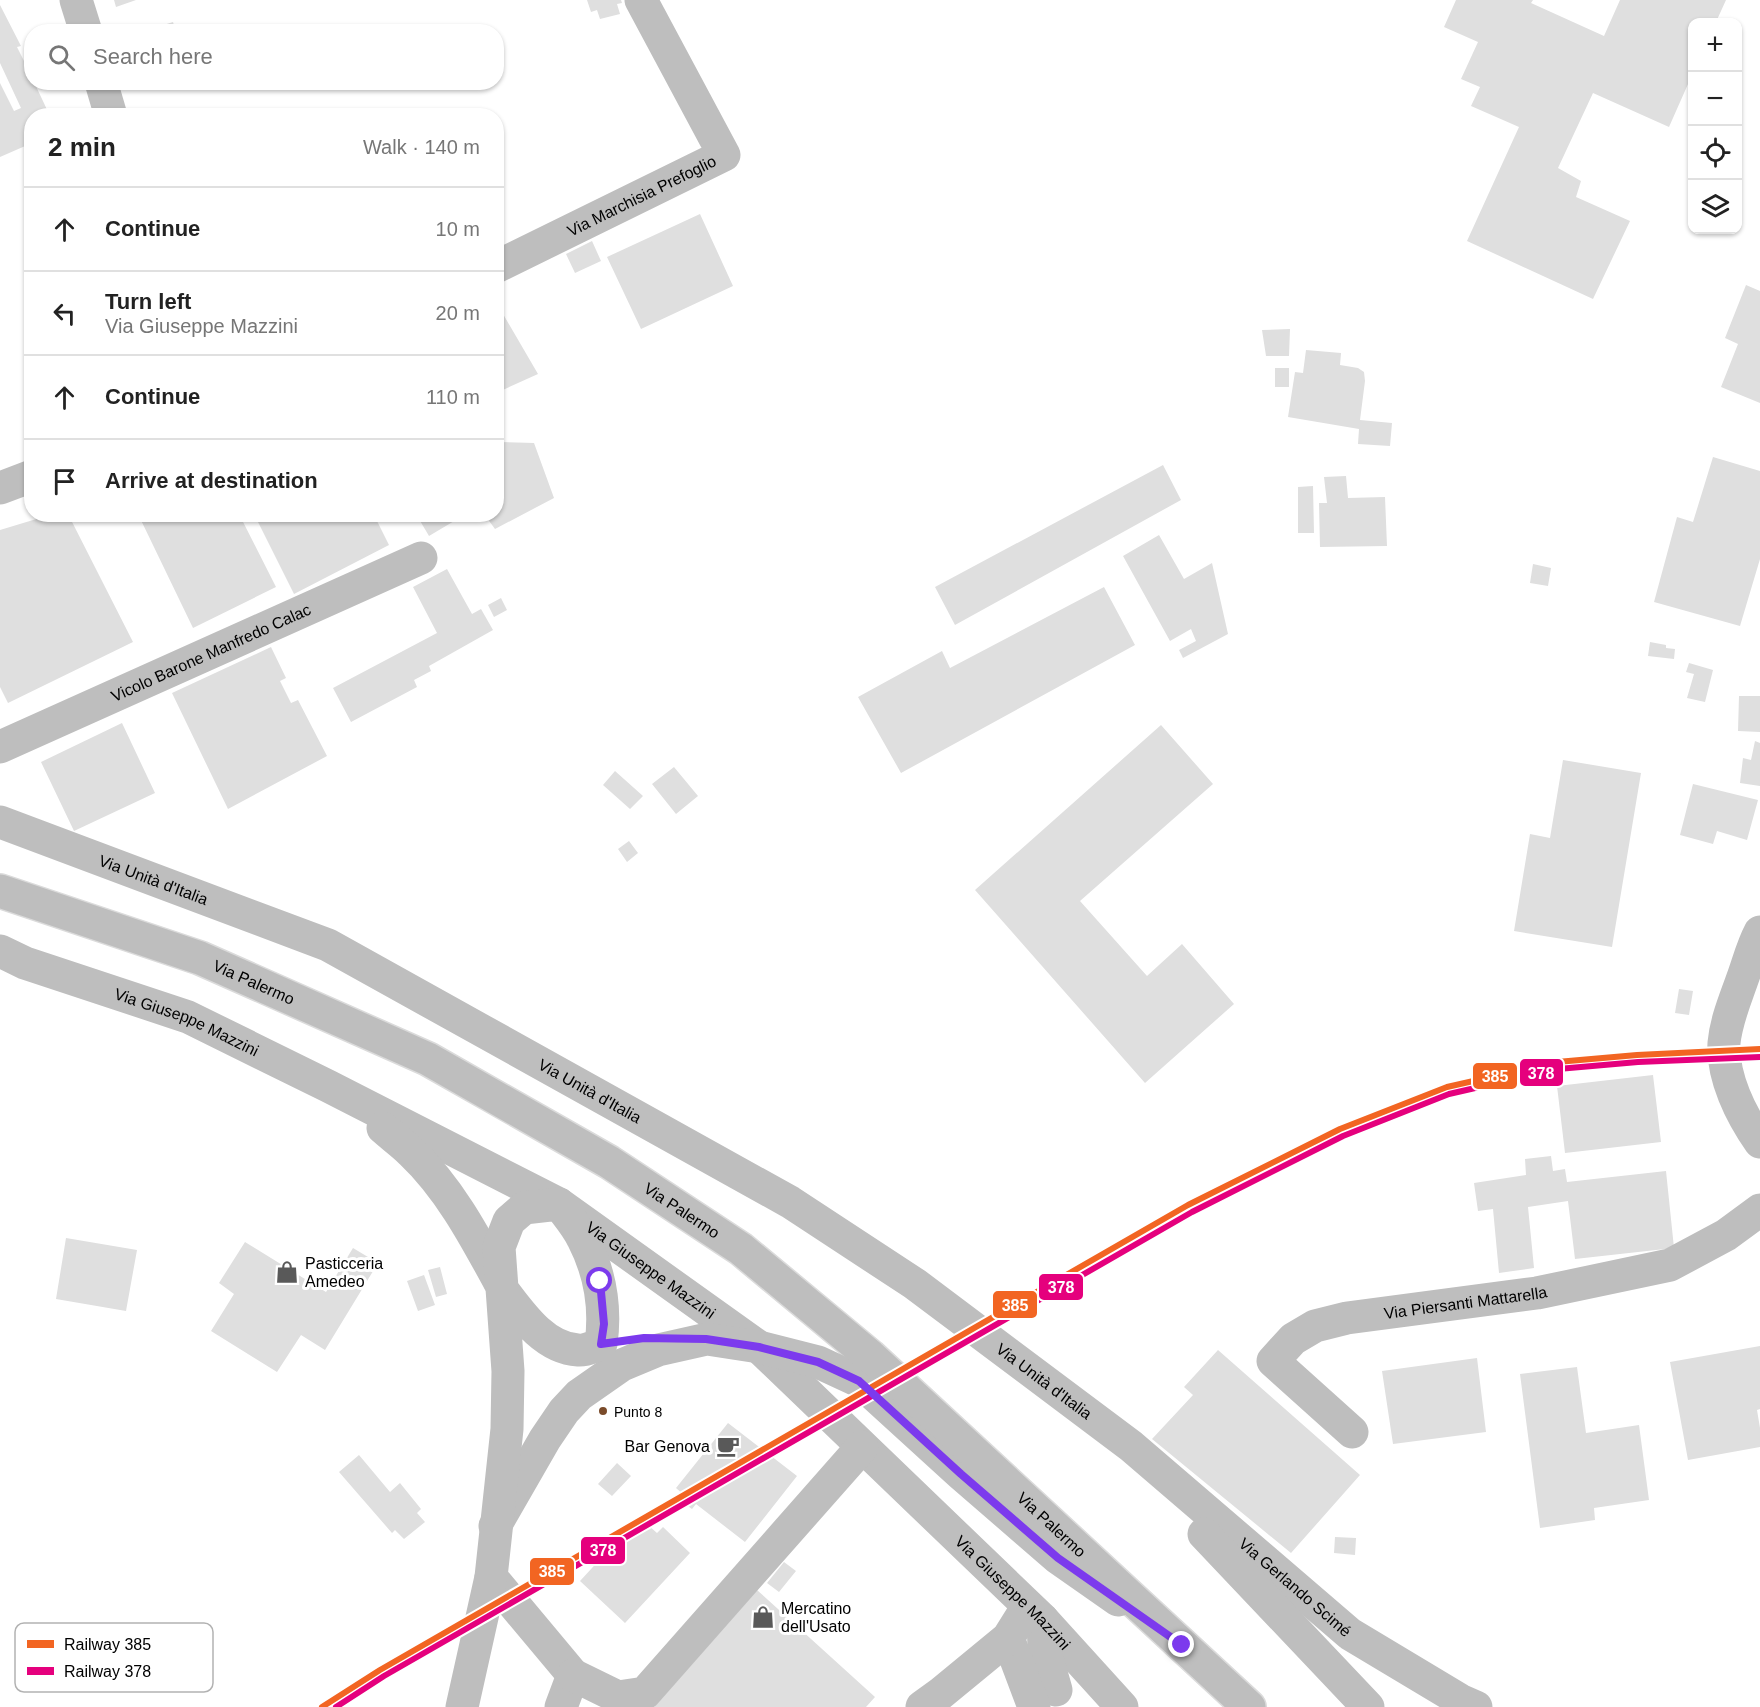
<!DOCTYPE html>
<html lang="en">
<head>
<meta charset="utf-8">
<style>
	body { margin:0; font-family:Helvetica,sans-serif; background:#f6f6f6; color:#222 }
	.controls { position:absolute; right:18px; top:18px; display:grid; overflow:hidden; border-radius:12px; box-shadow:0 2px 4px #0004 }
	.controls button { width:54px; height:54px; display:grid; place-items:center; padding:0; border:0; border-bottom:2px solid #e0e0e0; background:#fff; color:#222; font:30px sans-serif }
	.stop { position:absolute; width:18px; height:18px; margin:-14px; border:4px solid #7c3aed; border-radius:50%; background:#fff }
	.stop.end { background:#7c3aed; border-color:#fff; box-shadow:0 2px 6px #0008 }
	.list { margin:0; padding:0; list-style:none }
	h2 { display:flex; justify-content:space-between; align-items:center; height:78px; margin:0; padding:0 24px; font-size:26px }
	h2 small { font-size:20px; font-weight:400; color:#767676 }
	.list li { display:grid; grid-template-columns:39px 1fr auto; gap:18px; align-items:center; box-sizing:border-box; height:84px; padding:0 24px; border-top:2px solid #e0e0e0 }
	.list b { display:block; font-size:22px; white-space:nowrap }
	.list p { margin:0; font-size:20px; white-space:nowrap; color:#767676 }
	.list em { font-size:20px; font-style:normal; color:#767676 }
	.icon { flex:none; width:33px; height:33px; fill:none; stroke:currentColor; stroke-width:2; stroke-linecap:round; stroke-linejoin:round }
	.map { position:relative; flex:none; width:1760px; height:1707px; overflow:hidden }
	.search { position:absolute; background:#fff; box-shadow:0 2px 4px #0004; left:24px; top:24px; width:480px; height:66px; display:flex; align-items:center; gap:15px; box-sizing:border-box; padding:0 21px; border-radius:24px; color:#767676; font-size:22px }
	.panel { position:absolute; background:#fff; box-shadow:0 2px 4px #0004; left:24px; top:108px; width:480px; height:414px; border-radius:24px }
	.map>svg:first-child { display:block }
</style>
</head>
<body>
<div class="map">
<svg width="1760" height="1707" viewBox="0 0 1760 1707">
	<rect width="100%" height="100%" fill="#fff"/>
	<!-- building -->
	<path fill="#dfdfdf" d="M114,0H136L116,7Z
		M587,0H621L622,3L617,4L620,14L600,19L597,10L591,12Z
		M1456,0H1533L1531,3L1604,36L1620,0H1726L1716,22H1692V75L1669,127L1593,93L1558,168L1581,181L1576,197L1630,221L1593,299L1467,241L1519,127L1471,106L1480,87L1461,79L1478,42L1444,27Z
		M0,5L21,46L17,47L32,77V82H34L50,116H32V143L0,157V83L14,111L21,108L0,63Z
		M173,22L176,32H152L151,29Z
		M700,214L733,286L641,329L607,257Z
		M592,241L601,261L575,273L566,254Z
		M1746,285L1760,291V403L1721,387L1738,344L1725,338Z
		M496,302L538,374L496,393Z
		M1290,329L1289,356H1266L1262,330Z
		M1306,350L1341,353L1340,365L1358,368L1364,372L1365,381L1360,420L1392,423L1390,446L1358,444L1359,429L1288,417L1295,372L1303,373Z
		M1275,368H1289V387H1275Z
		M496,442L534,443L554,498L495,529L484,514H496Z
		M1713,457L1760,471V559L1740,626L1654,602L1677,517L1693,522Z
		M1163,465L1181,500L955,625L935,587Z
		M1346,476L1348,498L1385,497L1387,546L1320,547L1319,503H1327L1324,477Z
		M1313,486L1314,533H1298V487Z
		M53,514H68L133,642L8,703L0,687V530Z
		M138,514H239L276,587L193,628Z
		M264,514H380L375,517L389,545L294,594L257,520L265,516Z
		M416,514H466L429,536Z
		M1159,535L1184,579L1212,563L1228,634L1183,658L1179,650L1196,641L1191,629L1170,641L1123,556Z
		M1533,564L1551,568L1548,586L1530,583Z
		M447,569L472,614L481,609L493,630L429,666L431,671L414,680L417,687L351,722L333,688L437,633L413,587Z
		M1104,587L1135,645L901,773L858,697L942,651L950,668Z
		M501,598L507,610L494,617L488,605Z
		M1650,642L1666,645V648L1675,649L1674,659L1648,656Z
		M271,647L286,678L280,681L291,703L298,700L327,756L228,809L172,693Z
		M1689,663L1713,670L1705,702L1687,698L1694,674L1686,672Z
		M1739,696H1760V732L1738,731Z
		M122,723L155,793L74,831L41,762Z
		M1161,725L1213,784L1080,901L1147,976L1182,944L1234,1004L1145,1083L975,890Z
		M1755,741L1760,743V786L1740,783L1743,758L1751,760Z
		M1563,760L1641,773L1612,947L1514,931L1530,834L1550,838Z
		M674,767L698,796L676,814L652,784Z
		M615,771L643,796L630,809L603,785Z
		M1693,784L1758,800L1747,840L1717,831L1713,844L1680,835Z
		M629,841L638,853L627,862L618,849Z
		M1679,989L1693,991L1689,1015L1675,1013Z
		M1653,1075L1661,1142L1565,1153L1557,1086Z
		M1551,1156L1553,1171L1565,1169L1567,1182L1666,1171L1674,1248L1575,1259L1568,1201L1528,1207L1534,1268L1499,1273L1493,1209L1478,1211L1474,1183L1526,1175L1525,1159Z
		M66,1238L137,1250L126,1311L56,1299Z
		M245,1242L326,1292L353,1248L378,1263L325,1350L301,1335L277,1372L211,1331L234,1294L219,1283Z
		M440,1267L447,1294L436,1297L428,1270Z
		M424,1275L435,1305L418,1311L407,1281Z
		M1760,1346V1409L1757,1410L1760,1428V1447L1688,1460L1670,1362Z
		M1218,1350L1360,1475L1291,1553L1152,1439L1193,1395L1184,1387Z
		M1477,1358L1486,1432L1393,1444L1382,1371Z
		M1577,1367L1586,1433L1639,1425L1649,1500L1594,1508L1595,1520L1540,1528L1520,1374Z
		M728,1423L797,1476L745,1542L696,1504L692,1509L679,1500L684,1495L676,1488Z
		M359,1455L390,1492L400,1483L421,1509L417,1513L425,1522L404,1539L395,1530L392,1533L339,1472Z
		M617,1463L631,1476L612,1496L598,1484Z
		M639,1517L657,1533L663,1527L690,1553L625,1623L580,1581Z
		M1335,1537L1356,1538L1355,1555L1334,1553Z
		M784,1562L796,1571L779,1592L767,1583Z
		M757,1590L875,1697L866,1707H654Z"/>
	<g fill="none" stroke-linecap="round" stroke-linejoin="round">
		<!-- major casing -->
		<g stroke="#dbdbdb" stroke-width="36">
			<g id="major">
				<path id="s6" d="M0,891L200,958L428,1059L609,1162L741,1249L870,1356L1249,1707"/>
			</g>
		</g>
		<!-- minor -->
		<g stroke="#bebebe" stroke-width="33">
			<path d="M76,0L86,32"/>
			<path d="M101,82L111,116"/>
			<path id="s1" d="M496,267L724,155L641,0"/>
			<path d="M0,488L32,476"/>
			<path id="s2" d="M0,747L421,558"/>
			<path id="s3" d="M0,822L328,945L790,1202L915,1284L1131,1446L1350,1634L1460,1700L1476,1707"/>
			<path d="M1760,932C1752,947 1748,964 1742,980C1735,1000 1726,1021 1724,1043C1722,1077 1741,1115 1760,1142"/>
			<path id="s4" d="M0,951L25,963L188,1017L328,1086L559,1204L759,1347L1043,1620L1122,1707"/>
			<path d="M383,1128C392,1136 402,1143 411,1152C449,1188 474,1235 499,1281"/>
			<path id="s5" d="M1352,1432L1273,1361L1293,1339L1315,1326L1347,1318L1537,1293L1670,1265L1726,1235L1760,1210"/>
			<path d="M495,1526L545,1439L564,1411L579,1395L622,1365L658,1350L707,1339L759,1347L818,1362L859,1381L961,1474L1058,1558L1118,1600"/>
			<path d="M1204,1534L1368,1707"/>
			<path d="M491,1577L573,1675L561,1707"/>
			<path d="M1043,1620L1044,1648L1056,1690"/>
			<path d="M1008,1638L1034,1707"/>
			<path d="M573,1675L618,1697L645,1693L862,1447"/>
			<path d="M462,1707L491,1577L507,1429L508,1371L499,1247L509,1221L524,1208L559,1204C567,1215 577,1226 583,1239C600,1272 606,1308 601,1344C594,1346 586,1351 578,1350C544,1348 521,1314 502,1289"/>
			<path d="M922,1707L940,1694L1008,1638L1028,1606"/>
		</g>
		<!-- major -->
		<use href="#major" stroke="#bebebe" stroke-width="33"/>
		<!-- rail-1 casing -->
		<g stroke="#fff" stroke-width="10">
			<path id="rail-1" d="M322,1707L380,1670L1188,1205L1340,1129L1447,1087L1557,1062L1637,1055L1760,1049"/>
		</g>
		<!-- rail-2 casing -->
		<g stroke="#fff" stroke-width="10">
			<path id="rail-2" d="M336,1707L384,1676L1192,1212L1343,1136L1449,1094L1558,1069L1638,1062L1760,1057"/>
		</g>
		<!-- rail-1 -->
		<use href="#rail-1" stroke="#f26522" stroke-width="6"/>
		<!-- rail-2 -->
		<use href="#rail-2" stroke="#e5007d" stroke-width="6"/>
	</g>
	<g fill="none" stroke-linecap="round" stroke-linejoin="round">
		<!-- route -->
		<path stroke="#7c3aed" stroke-width="8" d="M600,1281L604,1324L601,1344L644,1338L706,1339L759,1347L818,1362L859,1381L961,1474L1058,1558L1182,1645"/>
	</g>
	<!-- icons -->
	<defs>
		<g id="shop-bare" transform="scale(1.8)"><path d="M-5-2.5h2.3a2.7 3.5 0 0 1 5.4 0H5L5.5 6h-11ZM-1.5-2.5h3a1.5 2.3 0 0 0-3 0Z" fill="#595959" stroke="#fff" stroke-width="2.5" paint-order="stroke"/></g>
		<g id="cafe-bare" transform="scale(1.8)"><path d="M-5.5-4.5H6V0H3Q3 3.5 0 3.5H-2.5Q-5.5 3.5-5.5 0ZM3-3.2v2h1.7v-2ZM-6 4.5H4V6H-6Z" fill="#595959" stroke="#fff" stroke-width="2.5" paint-order="stroke"/></g>
	</defs>
	<g fill-rule="evenodd">
		<use href="#shop-bare" x="287" y="1272"/>
		<use href="#cafe-bare" x="728" y="1446"/>
		<use href="#shop-bare" x="763" y="1617"/>
	</g>
	<!-- markers -->
	<circle fill="#7a4b2a" stroke="#fff" stroke-width="2" cx="603" cy="1411" r="5"/>
	<g text-anchor="middle" stroke-width="6" stroke-linejoin="round" paint-order="stroke">
		<!-- bus labels -->
		<g font-size="14" fill="#000" stroke="#fff" text-anchor="start">
			<text x="614" y="1417">Punto 8</text>
		</g>
		<!-- street labels -->
		<g font-size="16" fill="#000" stroke="#fff">
			<text dy="6" stroke="none"><textPath href="#s1" startOffset="162">Via Marchisia Prefoglio</textPath></text>
			<text dy="6" stroke="none"><textPath href="#s2" startOffset="231">Vicolo Barone Manfredo Calac</textPath></text>
			<text dy="6" stroke="none"><textPath href="#s3" startOffset="164">Via Unità d'Italia</textPath></text>
			<text dy="6" stroke="none"><textPath href="#s6" startOffset="270">Via Palermo</textPath></text>
			<text dy="6" stroke="none"><textPath href="#s4" startOffset="200">Via Giuseppe Mazzini</textPath></text>
			<text dy="6" stroke="none"><textPath href="#s3" startOffset="650">Via Unità d'Italia</textPath></text>
			<text dy="6" stroke="none"><textPath href="#s6" startOffset="756">Via Palermo</textPath></text>
			<text dy="6" stroke="none"><textPath href="#s4" startOffset="728">Via Giuseppe Mazzini</textPath></text>
			<text dy="6" stroke="none"><textPath href="#s5" startOffset="314">Via Piersanti Mattarella</textPath></text>
			<text dy="6" stroke="none"><textPath href="#s3" startOffset="1190">Via Unità d'Italia</textPath></text>
			<text dy="6" stroke="none"><textPath href="#s6" startOffset="1242">Via Palermo</textPath></text>
			<text dy="6" stroke="none"><textPath href="#s3" startOffset="1515">Via Gerlando Scimé</textPath></text>
			<text dy="6" stroke="none"><textPath href="#s4" startOffset="1214">Via Giuseppe Mazzini</textPath></text>
		</g>
		<!-- poi labels -->
		<g font-size="16" fill="#000" stroke="#fff" text-anchor="start">
			<text x="305" y="1269">Pasticceria<tspan x="305" dy="18">Amedeo</tspan></text>
			<text x="710" y="1452" text-anchor="end">Bar Genova</text>
			<text x="781" y="1614">Mercatino<tspan x="781" dy="18">dell'Usato</tspan></text>
		</g>
	</g>
	<!-- legend -->
	<rect x="15" y="1623" width="198" height="69" rx="9" fill="#fff" stroke="#b2b2b2" stroke-width="1.5"/>
	<rect x="27" y="1640" width="27" height="8" fill="#f26522"/>
	<rect x="27" y="1667" width="27" height="8" fill="#e5007d"/>
	<g font-size="16" fill="#000">
		<text x="64" y="1650">Railway 385</text>
		<text x="64" y="1677">Railway 378</text>
	</g>
	<g stroke="#fff" stroke-width="2">
		<rect x="1519" y="1058" width="45" height="29" rx="6" fill="#e5007d"/>
		<rect x="1472" y="1062" width="46" height="28" rx="6" fill="#f26522"/>
		<rect x="1038" y="1273" width="46" height="28" rx="6" fill="#e5007d"/>
		<rect x="992" y="1290" width="46" height="29" rx="6" fill="#f26522"/>
		<rect x="580" y="1536" width="46" height="29" rx="6" fill="#e5007d"/>
		<rect x="529" y="1557" width="46" height="29" rx="6" fill="#f26522"/>
	</g>
	<g font-size="16" text-anchor="middle" font-weight="bold" fill="#fff">
		<text x="1541" y="1079">378</text>
		<text x="1495" y="1082">385</text>
		<text x="1061" y="1293">378</text>
		<text x="1015" y="1311">385</text>
		<text x="603" y="1556">378</text>
		<text x="552" y="1577">385</text>
	</g>
</svg>
<div class="controls">
<button>+</button>
<button>−</button>
<button><svg class="icon" aria-label="locate" viewBox="0 0 24 24"><circle cx="12" cy="12" r="6"/><path d="M12 2v4M12 18v4M2 12h4M18 12h4"/></svg></button>
<button><svg class="icon" aria-label="layers" viewBox="0 0 24 24"><path d="M12 4l9 5-9 5-9-5zM3 14l9 5 9-5"/></svg></button>
</div>
<div class="stop" style="left:600px;top:1281px"></div>
<div class="stop end" style="left:1182px;top:1645px"></div>
<div class="search"><svg class="icon" aria-label="search" viewBox="0 0 24 24"><circle cx="10" cy="10" r="6"/><path d="M15 15l6 6"/></svg>Search here</div>
<section class="panel">
<h2>2 min<small>Walk · 140 m</small></h2>
<ul class="list">
<li><svg class="icon" aria-label="ahead" viewBox="0 0 24 24"><path d="M12 20V5M6 11l6-6 6 6"/></svg><div><b>Continue</b></div><em>10 m</em></li>
<li><svg class="icon" aria-label="left" viewBox="0 0 24 24"><path d="M17 20v-9H6M10 6l-5 5 5 5"/></svg><div><b>Turn left</b><p>Via Giuseppe Mazzini</p></div><em>20 m</em></li>
<li><svg class="icon" aria-label="ahead" viewBox="0 0 24 24"><path d="M12 20V5M6 11l6-6 6 6"/></svg><div><b>Continue</b></div><em>110 m</em></li>
<li><svg class="icon" aria-label="arrive" viewBox="0 0 24 24"><path d="M6 21V4h12l-3 4 3 4H6"/></svg><div><b>Arrive at destination</b></div></li>
</ul>
</section>
</div>
</body>
</html>
